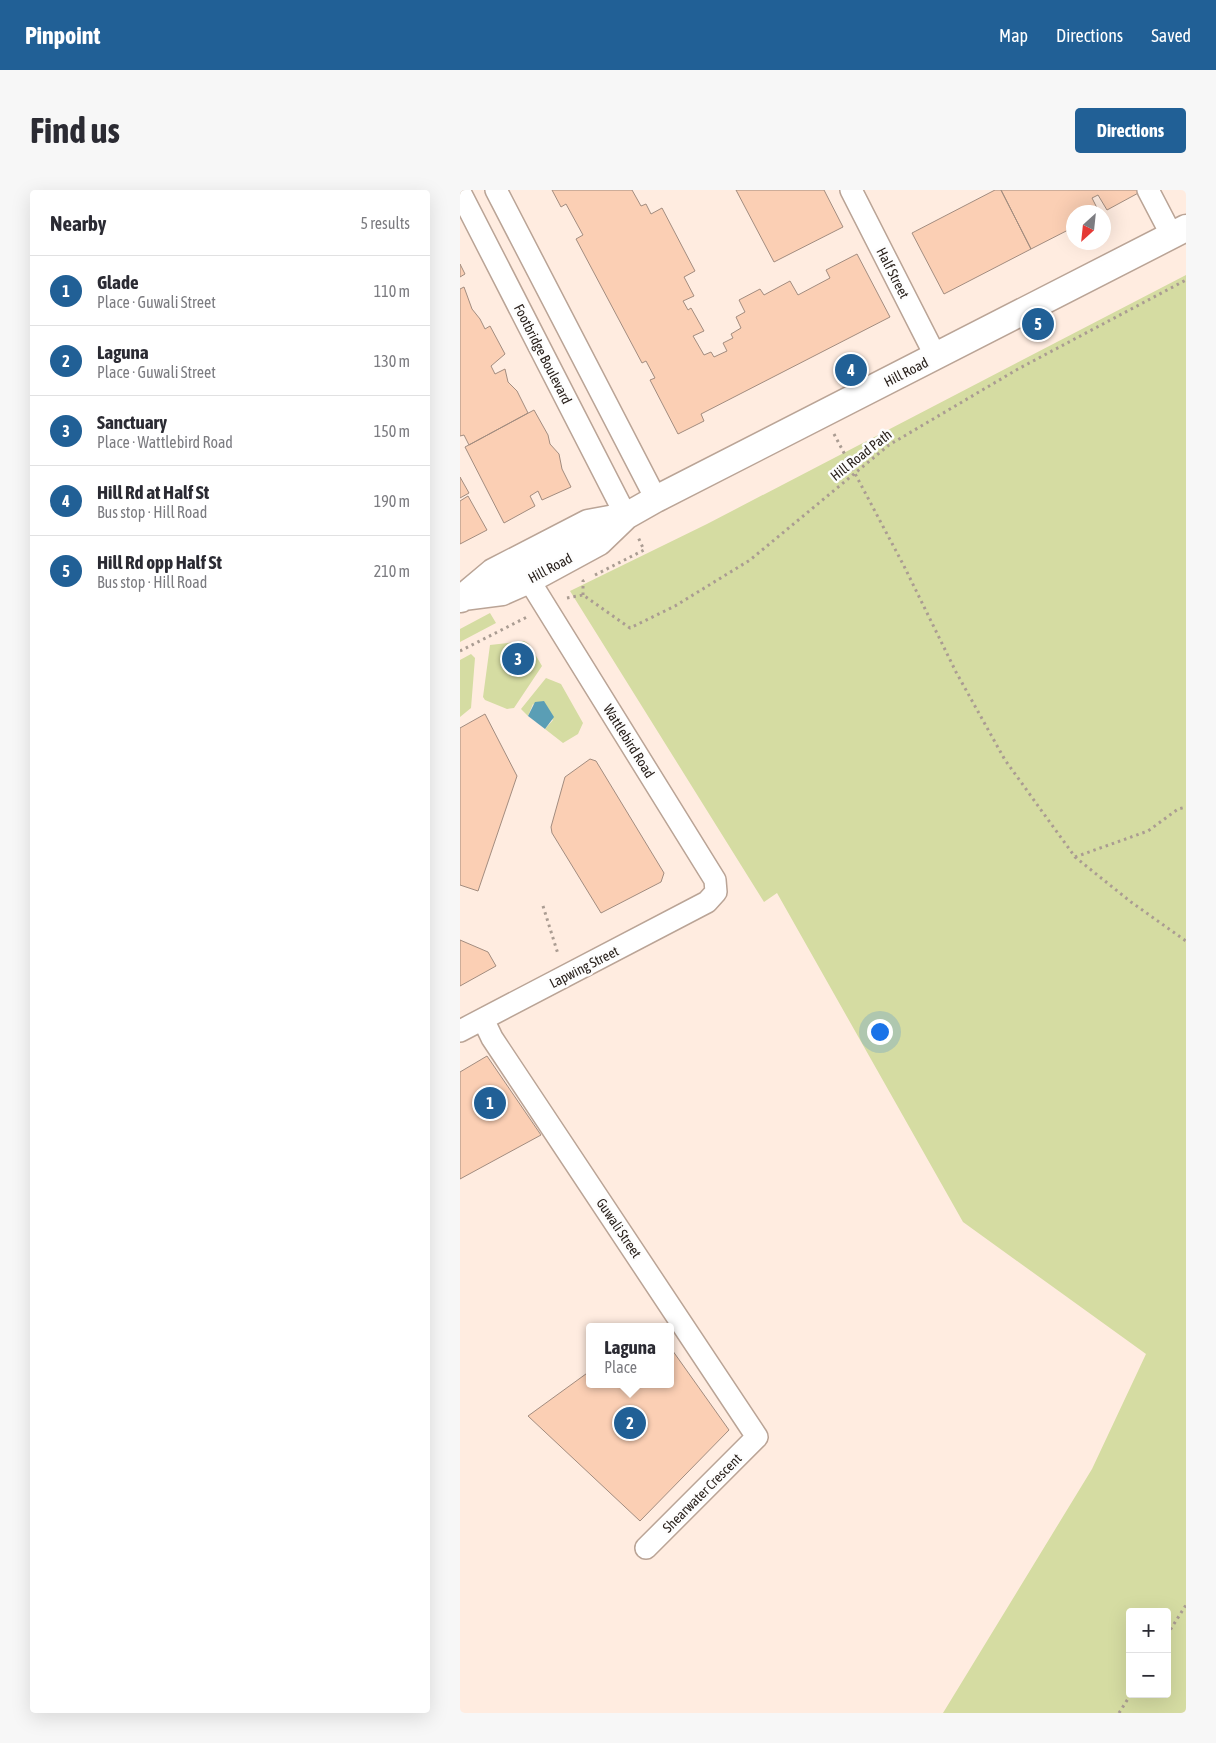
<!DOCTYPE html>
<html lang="en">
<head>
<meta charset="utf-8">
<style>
	body { margin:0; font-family:"Asap Condensed",sans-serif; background:#f7f7f7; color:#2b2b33 }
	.controls { position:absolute; right:15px; bottom:15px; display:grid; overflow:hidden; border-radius:5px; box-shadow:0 5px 20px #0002 }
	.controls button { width:45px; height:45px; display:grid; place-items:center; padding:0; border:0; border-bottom:1px solid #e1e1e2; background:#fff; color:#2b2b33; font:25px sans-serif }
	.compass { position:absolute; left:606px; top:15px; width:45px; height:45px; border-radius:50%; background:#fff; box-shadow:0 5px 20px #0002; rotate:207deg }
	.you { position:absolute; left:419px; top:841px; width:18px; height:18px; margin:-12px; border:4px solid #fff; border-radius:50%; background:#1a73e8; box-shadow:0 0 0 8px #1a73e833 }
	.badge { display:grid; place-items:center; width:32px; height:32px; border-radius:50%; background:#216096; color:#fff; font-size:16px; font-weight:700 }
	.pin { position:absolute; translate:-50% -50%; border:2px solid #fff; box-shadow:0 1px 5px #0006 }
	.popup { position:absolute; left:126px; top:1133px; width:88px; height:65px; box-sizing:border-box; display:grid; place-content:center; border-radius:5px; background:#fff; filter:drop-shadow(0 1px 4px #0005); font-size:16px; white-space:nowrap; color:#7c7c81 }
	.popup b { font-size:19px; color:#2b2b33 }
	.popup::after { content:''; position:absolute; left:50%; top:100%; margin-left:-10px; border:10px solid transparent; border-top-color:#fff }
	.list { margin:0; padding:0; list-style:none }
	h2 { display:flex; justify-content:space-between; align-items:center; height:65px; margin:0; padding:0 20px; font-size:21px }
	h2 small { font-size:16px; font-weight:400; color:#7c7c81 }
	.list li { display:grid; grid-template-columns:32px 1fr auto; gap:15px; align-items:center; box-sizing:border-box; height:70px; padding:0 20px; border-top:1px solid #e1e1e2 }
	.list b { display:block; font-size:19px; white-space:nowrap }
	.list p { margin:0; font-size:16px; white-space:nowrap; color:#7c7c81 }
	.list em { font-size:16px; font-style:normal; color:#7c7c81 }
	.map { position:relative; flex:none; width:726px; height:1523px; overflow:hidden; border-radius:5px }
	header { display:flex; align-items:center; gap:30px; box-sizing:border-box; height:70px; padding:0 25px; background:#216096; color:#fff }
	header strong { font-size:24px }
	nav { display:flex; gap:28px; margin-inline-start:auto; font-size:18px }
	.intro { display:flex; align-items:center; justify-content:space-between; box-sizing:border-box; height:120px; padding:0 30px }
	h1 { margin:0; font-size:35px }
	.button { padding:12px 22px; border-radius:5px; background:#216096; color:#fff; font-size:18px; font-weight:700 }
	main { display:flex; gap:30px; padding:0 30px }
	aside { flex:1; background:#fff; border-radius:5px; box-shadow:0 5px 20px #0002 }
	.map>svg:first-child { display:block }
</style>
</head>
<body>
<header>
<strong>Pinpoint</strong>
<nav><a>Map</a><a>Directions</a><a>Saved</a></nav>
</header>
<div class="intro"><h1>Find us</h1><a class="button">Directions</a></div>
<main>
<aside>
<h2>Nearby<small>5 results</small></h2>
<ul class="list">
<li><span class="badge">1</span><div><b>Glade</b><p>Place · Guwali Street</p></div><em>110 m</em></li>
<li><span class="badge">2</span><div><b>Laguna</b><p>Place · Guwali Street</p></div><em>130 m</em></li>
<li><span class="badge">3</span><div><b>Sanctuary</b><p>Place · Wattlebird Road</p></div><em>150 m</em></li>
<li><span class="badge">4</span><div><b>Hill Rd at Half St</b><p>Bus stop · Hill Road</p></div><em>190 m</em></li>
<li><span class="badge">5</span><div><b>Hill Rd opp Half St</b><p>Bus stop · Hill Road</p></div><em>210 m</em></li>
</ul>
</aside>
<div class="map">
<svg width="726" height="1523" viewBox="0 0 726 1523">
	<rect width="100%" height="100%" fill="#ffece0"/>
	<!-- green -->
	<path fill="#d5dca2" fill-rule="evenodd" d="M726,85V1523H483L632,1279L686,1164L503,1032L317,703L304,712L110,401L247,334ZM670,1422H707V1504H670Z
		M30,423L36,433L0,452V439Z
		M64,451L69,454L82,476L54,518L47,519L25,510L23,507L30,455Z
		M11,464L15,468L11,518L0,527V470Z
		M86,488L101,494L123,533L118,544L103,553L85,539L93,530L73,514L68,526L61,519Z"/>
	<!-- water -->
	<path fill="#5a9eb5" d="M84,511L94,527L85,539L68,526L75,512Z"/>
	<!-- building -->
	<path fill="#fbcfb4" stroke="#a28c7f" d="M92,0H172L181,16L186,14L191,24L202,18L235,81L224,87L234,106L223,111L228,120L231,118L244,141L233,146L244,165L251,162L254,167L267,161L263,153L273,148L271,144L281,138L276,127L285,122L279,110L300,99L304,105L330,91L338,105L370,88L366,80L397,64L430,127L241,224L244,231L218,244L190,190L195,188L186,171L182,173L116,49L123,45L106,14L101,17Z
		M276,0H364L383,37L314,72Z
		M535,0H541L571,59L484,104L452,43Z
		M541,0H682V1L647,20L638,5L632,8L639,22H614V37L571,59Z
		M0,74L5,84L0,87Z
		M4,97L12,119L20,129L25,139L30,136L45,164L31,176L35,184L45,179L48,192L57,201L68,223L9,255L4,245L0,246V99Z
		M74,220L88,245L90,254L99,264L102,279L111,297L82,310L78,301L70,306L75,316L44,333L5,257Z
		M0,287L9,303L0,308Z
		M8,306L27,340L0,354V311Z
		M25,524L57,586L18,701L0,695V538Z
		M130,569L136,571L204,683L201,692L141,723L92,643L91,637L105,587Z
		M0,750L28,762L36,776L0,796Z
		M27,866L81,945L0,989V882Z
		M210,1157L269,1240L180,1331L68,1226L130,1181V1194H210Z"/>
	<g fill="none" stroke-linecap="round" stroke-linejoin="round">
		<!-- minor casing -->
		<g stroke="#baa496" stroke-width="24">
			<path id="minor" d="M36,0L196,309
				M391,0L476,167
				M688,0L712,46
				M0,2L166,326
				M23,829L32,848L297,1247L186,1358
				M0,841L247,712L256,702L255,690L69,390"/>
		</g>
		<!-- tertiary casing -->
		<g stroke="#baa496" stroke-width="29">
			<path id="tertiary" d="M3,407L42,402L69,390L139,352L166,326L196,309L726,38
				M1,409L33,382L128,333L166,326"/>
		</g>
		<!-- path -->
		<path stroke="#aa9c92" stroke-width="3" stroke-dasharray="2.5 4" stroke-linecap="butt" d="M374,244L444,376L496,482L545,570L615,667L671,712L726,751
			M135,385L184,360L178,347
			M123,405V391L125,390
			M107,408L123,405L170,438L215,416L290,370L429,255L558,179L726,90
			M0,461L67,427
			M615,667L688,641L718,619L726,617
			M83,716L98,764
			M707,1445L726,1415
			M659,1523L671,1504"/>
		<!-- minor -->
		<use href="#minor" stroke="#fff" stroke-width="21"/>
		<!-- tertiary -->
		<use href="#tertiary" stroke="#fff" stroke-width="26"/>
	</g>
	<g text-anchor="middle" stroke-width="5" stroke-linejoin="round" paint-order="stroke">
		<!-- street labels -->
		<g font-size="14" fill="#2a221d" stroke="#fdfdfd">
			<text transform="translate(433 83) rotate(63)" y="5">Half Street</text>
			<text transform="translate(83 164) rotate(63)" y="5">Footbridge Boulevard</text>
			<text transform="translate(446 182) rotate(-27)" y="5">Hill Road</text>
			<text transform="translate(401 265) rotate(-38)" y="5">Hill Road Path</text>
			<text transform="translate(90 378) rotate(-28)" y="5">Hill Road</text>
			<text transform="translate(169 551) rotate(58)" y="5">Wattlebird Road</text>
			<text transform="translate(124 777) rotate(-27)" y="5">Lapwing Street</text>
			<text transform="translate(159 1038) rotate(56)" y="5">Guwali Street</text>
			<text transform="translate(242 1303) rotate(-45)" y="5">Shearwater Crescent</text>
		</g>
	</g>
</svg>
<div class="controls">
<button>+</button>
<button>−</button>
</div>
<svg class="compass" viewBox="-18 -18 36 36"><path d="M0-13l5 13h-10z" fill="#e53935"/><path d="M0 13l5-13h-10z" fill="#7c7c81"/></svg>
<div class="you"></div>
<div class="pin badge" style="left:30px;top:913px">1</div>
<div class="pin badge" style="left:170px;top:1233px">2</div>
<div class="popup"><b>Laguna</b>Place</div>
<div class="pin badge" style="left:58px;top:469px">3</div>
<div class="pin badge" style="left:391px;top:180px">4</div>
<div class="pin badge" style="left:578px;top:134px">5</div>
</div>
</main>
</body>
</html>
